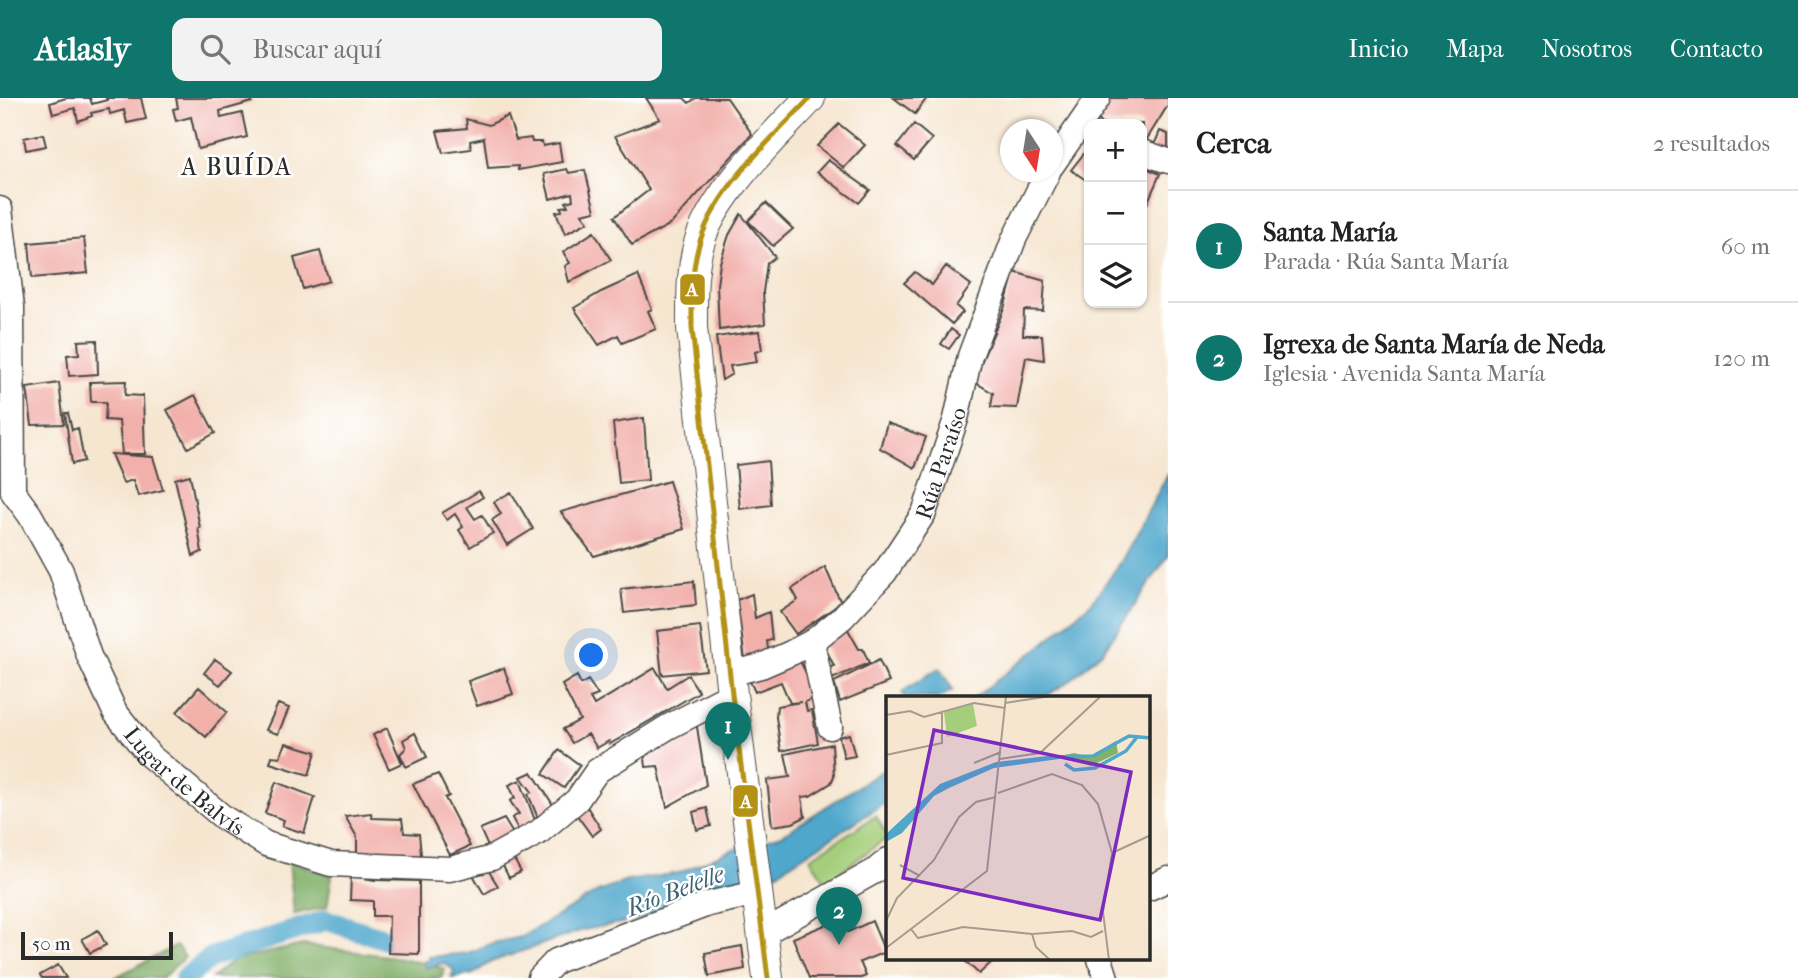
<!DOCTYPE html>
<html lang="es">
<head>
<meta charset="utf-8">
<style>
	body { margin:0; font-family:"IM FELL French Canon",serif; background:#f2f2f2; color:#222 }
	.controls { position:absolute; right:21px; top:21px; display:grid; overflow:hidden; border-radius:14px; box-shadow:0 2px 5px #0004 }
	.controls button { width:63px; height:63px; display:grid; place-items:center; padding:0; border:0; border-bottom:2px solid #e0e0e0; background:#fff; color:#222; font:35px sans-serif }
	.compass { position:absolute; left:1000px; top:21px; width:63px; height:63px; border-radius:50%; background:#fff; box-shadow:0 2px 5px #0004; rotate:168deg }
	.scale { position:absolute; left:21px; bottom:18px; width:152px; box-sizing:border-box; padding-left:7px; border:4px solid #2b2b2b; border-top:0; font-size:19px; line-height:24px; white-space:nowrap; color:#2b2b2b; -webkit-text-stroke:5px #fff; paint-order:stroke }
	.you { position:absolute; left:592px; top:558px; width:24px; height:24px; margin:-18px; border:5px solid #fff; border-radius:50%; background:#1a73e8; box-shadow:0 0 0 10px #1a73e833 }
	.badge { display:grid; place-items:center; width:46px; height:46px; border-radius:50%; background:#0f766e; color:#fff; font-size:23px; font-weight:700 }
	.pin { position:absolute; translate:-50% -58px; filter:drop-shadow(0 2px 4px #0008) }
	.pin::after { content:''; position:absolute; top:37px; width:24px; height:21px; background:inherit; clip-path:polygon(0 0,100% 0,50% 100%) }
	.list { margin:0; padding:0; list-style:none }
	h2 { display:flex; justify-content:space-between; align-items:center; height:91px; margin:0; padding:0 28px; font-size:30px }
	h2 small { font-size:23px; font-weight:400; color:#767676 }
	.list li { display:grid; grid-template-columns:46px 1fr auto; gap:21px; align-items:center; box-sizing:border-box; height:112px; padding:0 28px; border-top:2px solid #e0e0e0 }
	.list b { display:block; font-size:26px; white-space:nowrap }
	.list p { margin:0; font-size:23px; white-space:nowrap; color:#767676 }
	.list em { font-size:23px; font-style:normal; color:#767676 }
	.icon { flex:none; width:38px; height:38px; fill:none; stroke:currentColor; stroke-width:2; stroke-linecap:round; stroke-linejoin:round }
	.map { position:relative; flex:none; width:1168px; height:880px; overflow:hidden }
	header { display:flex; align-items:center; gap:42px; box-sizing:border-box; height:98px; padding:0 35px; background:#0f766e; color:#fff }
	header strong { font-size:33px }
	nav { display:flex; gap:38px; margin-inline-start:auto; font-size:24px }
	.search { width:490px; height:63px; background:#f2f2f2; display:flex; align-items:center; gap:18px; box-sizing:border-box; padding:0 24px; border-radius:14px; color:#767676; font-size:26px }
	main { display:flex }
	aside { flex:1; background:#fff }
	.map>svg:first-child { display:block }
</style>
</head>
<body>
<header>
<strong>Atlasly</strong>
<div class="search"><svg class="icon" aria-label="search" viewBox="0 0 24 24"><circle cx="10" cy="10" r="6"/><path d="M15 15l6 6"/></svg>Buscar aquí</div>
<nav><a>Inicio</a><a>Mapa</a><a>Nosotros</a><a>Contacto</a></nav>
</header>
<main>
<div class="map">
<svg width="1168" height="880" viewBox="0 0 1168 880">
	<rect width="100%" height="100%" fill="#fff"/>
	<filter id="ink" filterUnits="userSpaceOnUse"><feTurbulence type="fractalNoise" baseFrequency=".0143" numOctaves="2"/><feDisplacementMap in="SourceGraphic" scale="14" xChannelSelector="R" yChannelSelector="G"/><feConvolveMatrix kernelMatrix="1 2 1 2 8 2 1 2 1" color-interpolation-filters="sRGB"/></filter>
	<filter id="wash" filterUnits="userSpaceOnUse"><feTurbulence type="fractalNoise" baseFrequency=".00686" numOctaves="4" result="noise"/><feDisplacementMap in="SourceGraphic" scale="28" xChannelSelector="R" yChannelSelector="G"/><feGaussianBlur stdDeviation="1.57" result="paint"/><feColorMatrix in="noise" values="0 0 0 0 0 0 0 0 0 0 0 0 0 0 0 0 0 1.4 0 .05"/><feComposite in="paint" operator="in"/></filter>
	<g filter="url(#wash)">
		<rect width="100%" height="100%" fill="#f6e6d0"/>
		<!-- green -->
		<path fill="#a4ce7a" stroke="#687c52" stroke-width="2" d="M876,718L888,739L826,784L810,760Z"/>
		<!-- forest -->
		<path fill="#83b16a" stroke="#576e4a" stroke-width="2" d="M289,763L332,778L327,809L294,816Z
			M303,847L402,860L445,871L441,880H212L234,862Z
			M176,848L185,859L162,880H114Z"/>
		<!-- water -->
		<path fill="#4fa7cc" stroke="#3d697c" stroke-width="2" d="M1168,376V458L1103,553L1071,582L1043,600H974L1042,547L1091,505L1121,464Z
			M939,570L953,592L939,600H905L902,594Z
			M888,669V703L778,774L737,786L632,823L583,832L491,864L473,876L451,880L454,872L444,865L425,870L424,863H429V859L468,855L493,845L521,839L598,794L627,783L679,775L731,752L782,737Z"/>
		<g fill="none" stroke-linecap="round" stroke-linejoin="round">
			<!-- canal -->
			<path stroke="#4fa7cc" stroke-width="21" d="M185,880L212,859L326,822L388,842"/>
		</g>
		<g id="blocks">
			<!-- building -->
			<path fill="#f2b0ab" d="M66,0H90L92,6L107,2L106,0H141L146,21L127,25L124,12L110,16L109,11L91,15L92,18L78,23L75,10L53,16L50,5Z
				M176,0H251L252,4L220,13L221,20L242,15L247,39L198,51L191,19L176,23L173,11L178,10Z
				M646,0H684L689,5L696,0H727L752,36L671,126L632,147L614,119L649,92L615,38L660,21Z
				M894,0H927L915,16Z
				M1110,0H1168V7L1142,49V26H1100L1098,16Z
				M508,18L516,42L531,40L532,44H542L543,48L559,45L562,64L518,72V68L488,70L484,40L470,43L471,51L443,55L437,33L467,30L466,21L489,27Z
				M839,26L865,47L844,70L817,48Z
				M914,26L932,41L914,62L897,48Z
				M1160,33L1168,36V55L1152,52Z
				M43,36L46,48L26,52L24,40Z
				M1089,49V84L1071,72Z
				M828,62L870,92L859,105L817,74Z
				M1142,68L1160,76L1146,108L1142,106Z
				M567,71L569,75L585,72L595,113L582,116L588,124L565,136L556,114L562,113L561,109L568,108L566,104L573,102L572,95L550,101L544,76Z
				M766,105L793,131L773,148L748,123Z
				M741,116L775,159L767,165L763,194L765,226L719,232L717,187L720,165L729,137Z
				M594,134L611,162L569,184L565,168L570,165L563,154Z
				M84,140L88,175L32,180L29,145Z
				M320,153L329,183L303,191L294,160Z
				M946,168L971,187L956,208L963,214L952,226L904,185L915,174L932,187Z
				M1014,174L1045,183L1043,213L1024,212L1023,237H1042L1044,262L1026,259L1017,310L991,309L993,295L973,283L1004,211Z
				M638,177L652,211L648,213L656,231L622,245L618,237L599,247L574,210L601,194Z
				M951,231L959,237L949,251L941,246Z
				M759,233L762,252L755,254L757,264L730,268L732,276L722,282L716,239Z
				M97,242L98,276L69,278L67,257L79,256L78,243Z
				M126,283L125,297L143,298L145,356H122L119,323L105,322L106,304H91L90,284Z
				M59,285L64,326L32,327L27,290Z
				M195,297L215,335L188,350L167,312Z
				M65,315H68L72,332L78,330L84,363L72,366Z
				M644,320L648,382L619,385L613,325Z
				M887,325L926,339L915,370L880,350Z
				M111,356L153,359L163,392L138,398L133,382L123,385Z
				M768,363L771,407L740,411L736,367Z
				M190,377L200,430H198L202,454L193,458L175,381Z
				M669,383L684,431L594,458L561,414Z
				M479,393L483,399L467,409L475,421L482,417L493,435L470,449L459,432L463,429L455,416L447,422L442,415Z
				M511,394L533,431L507,447L492,422L501,416L494,404Z
				M825,469L841,505L796,536L780,514L798,502L792,491Z
				M694,483L696,507L624,515L621,491Z
				M752,496L755,520L769,514L772,542L767,543L769,559L745,562L737,502Z
				M700,528L706,572L662,577L657,533Z
				M846,528L859,551H863L869,565L832,581L828,570L834,568L824,547Z
				M797,557L818,599L805,604L807,613L812,612L818,645L781,653L776,619L777,608L801,604L790,605L781,584L755,594L748,579Z
				M215,561L232,573L220,587L204,575Z
				M879,562L889,584L840,604L834,584Z
				M504,570L513,596L477,608L468,583Z
				M655,570L667,590L688,577L699,594L610,646L609,643L597,650L588,636L572,645L563,631L580,622L562,587L577,578L581,586L588,582L598,597L590,600L594,607Z
				M199,589L227,614L206,639L177,614Z
				M278,606L289,610L278,636L266,632Z
				M695,616L706,687L667,709L658,668L646,669L644,652Z
				M387,630L402,665L389,671L373,637Z
				M415,635L427,659L406,669L400,656L406,650L403,642Z
				M849,636L855,658L844,660L839,639Z
				M286,645L316,654L309,677L270,665L272,658L280,659Z
				M832,646L834,678L831,685L810,698L802,699L805,719L793,725L772,728L767,682L790,679L785,656Z
				M559,652L580,667L564,690L543,676Z
				M532,674L557,713L540,725L528,696L532,694L521,679Z
				M438,676L449,698L445,700L470,748L450,757L413,686Z
				M520,682L537,728L521,737L512,720L519,716L510,703L515,700L509,687Z
				M276,684L315,699L304,735L282,728L284,722L265,715Z
				M584,704L601,731L592,738L574,713Z
				M707,710L711,728L697,732L693,714Z
				M371,715L372,720L402,721L404,735L419,736L421,757L357,760V739L345,718Z
				M504,721L515,739L489,751L480,731Z
				M511,756L521,774L509,780L500,762Z
				M485,767L498,788L484,796L472,775Z
				M351,778L375,782L419,783V856L388,855L389,818H373V803L350,802Z
				M842,820L848,834L872,823L885,854L860,864L866,878L861,880H809L793,840Z
				M98,832L106,847L90,855L82,841Z
				M742,848L745,871L709,878L705,855Z
				M963,861H995L979,876Z
				M58,867L66,880H42L40,877Z"/>
		</g>
	</g>
	<g filter="url(#ink)">
		<use href="#blocks" fill-opacity="0" stroke="#494744" stroke-width="2"/>
		<g fill="none" stroke-linecap="round" stroke-linejoin="round">
			<!-- minor casing -->
			<g stroke="#494744" stroke-width="27">
				<g id="minor">
					<path d="M1142,54L1168,63"/>
					<path d="M1052,67L1098,0"/>
					<path id="s1" d="M0,111L12,209L13,394L30,417L61,473L89,558L115,614L150,658L224,720L266,746L331,766L450,771L492,760L539,734L577,702L597,673L668,629L732,596"/>
					<path d="M812,544L830,629"/>
					<path id="s2" d="M730,576L761,568L791,555L812,544L842,520L885,474L924,415L956,321L970,258L1014,141L1048,74"/>
					<path d="M1149,790L1168,781"/>
					<path d="M762,836L875,773L888,762"/>
					<path d="M1100,861L1106,880"/>
					<path d="M540,880L556,863L708,806L757,795"/>
				</g>
			</g>
			<!-- major casing -->
			<g stroke="#494744" stroke-width="32">
				<path id="major" d="M768,880L732,596L692,230C692,200 691,168 701,139C719,90 774,39 810,0"/>
			</g>
			<!-- minor -->
			<use href="#minor" stroke="#fff" stroke-width="24"/>
			<!-- major -->
			<use href="#major" stroke="#fff" stroke-width="30"/>
			<!-- bus-1 casing -->
			<g stroke="#fff" stroke-width="10">
				<path id="bus-1" d="M768,880L732,596L692,230C692,203 691,176 698,150C713,92 771,42 810,0"/>
			</g>
			<!-- bus-1 -->
			<use href="#bus-1" stroke="#b49216" stroke-width="5"/>
		</g>
	</g>
	<g text-anchor="middle" stroke-width="5" stroke-linejoin="round" paint-order="stroke">
		<!-- street labels -->
		<g font-size="23" fill="#2b2b2b" stroke="#fff">
			<text dy="8" stroke="none"><textPath href="#s2" startOffset="313">Rúa Paraíso</textPath></text>
			<text dy="8" stroke="none"><textPath href="#s1" startOffset="626">Lugar de Balvís</textPath></text>
		</g>
		<!-- neighbourhood labels -->
		<g font-size="24" letter-spacing="2" fill="#2b2b2b" stroke="#fff">
			<text x="237" y="77">A BUÍDA</text>
		</g>
		<!-- water labels -->
		<g font-size="24" font-style="italic" fill="#3b6373" stroke="#fff">
			<text transform="translate(675 793) rotate(-21)" y="8">Río Belelle</text>
		</g>
	</g>
	<!-- overview -->
	<g transform="translate(886 598)">
		<rect width="264" height="264" fill="#f6e6d0"/>
		<path d="M87,8L91,30L61,41L58,16Z" fill="#a4ce7a"/>
		<path d="M230,45L232,57L205,70L170,61L188,57L204,61Z" fill="#83b16a"/>
		<path d="M170,59L173,63L108,72L63,92L48,100L16,137L0,146V138L54,88L110,66Z" fill="#4fa7cc"/>
		<path fill="none" stroke="#4fa7cc" stroke-width="3.5" d="M162,61L207,60L243,40L265,42M179,68L188,74L209,72L240,55L251,41"/>
		<path fill="none" stroke="#a59b8e" stroke-width="2" d="M119,7L165,0M0,19L24,15L38,21L88,7L119,12M0,59L56,47V16M114,63L154,57L215,0M88,67L115,56M112,97L166,78L196,89L212,108L226,157L217,216L223,264M226,157L265,139M14,169L34,180M0,225L11,202L48,164L73,121L90,106L110,101M25,233L32,242L77,231L146,238L186,235L205,241L217,235M146,238L150,251L164,264M0,252L101,175L120,0"/>
		<path fill="#7b2cbf" fill-opacity="0.15" stroke="#7b2cbf" stroke-width="3.5" d="M48,34L245,76L214,224L17,182Z"/>
		<rect width="264" height="264" fill="none" stroke="#2b2b2b" stroke-width="3.5"/>
	</g>
	<g stroke="#fff" stroke-width="2.5">
		<rect x="679" y="175" width="27" height="33" rx="7" fill="#b49216"/>
		<rect x="732" y="686" width="27" height="34" rx="7" fill="#b49216"/>
	</g>
	<g font-size="19" text-anchor="middle" font-weight="bold" fill="#fff">
		<text x="692" y="198">A</text>
		<text x="746" y="710">A</text>
	</g>
</svg>
<div class="controls">
<button>+</button>
<button>−</button>
<button><svg class="icon" aria-label="layers" viewBox="0 0 24 24"><path d="M12 4l9 5-9 5-9-5zM3 14l9 5 9-5"/></svg></button>
</div>
<svg class="compass" viewBox="-18 -18 36 36"><path d="M0-13l5 13h-10z" fill="#e53935"/><path d="M0 13l5-13h-10z" fill="#767676"/></svg>
<div class="scale">50 m</div>
<div class="you"></div>
<div class="pin badge" style="left:728px;top:662px">1</div>
<div class="pin badge" style="left:839px;top:847px">2</div>
</div>
<aside>
<h2>Cerca<small>2 resultados</small></h2>
<ul class="list">
<li><span class="badge">1</span><div><b>Santa María</b><p>Parada · Rúa Santa María</p></div><em>60 m</em></li>
<li><span class="badge">2</span><div><b>Igrexa de Santa María de Neda</b><p>Iglesia · Avenida Santa María</p></div><em>120 m</em></li>
</ul>
</aside>
</main>
</body>
</html>
